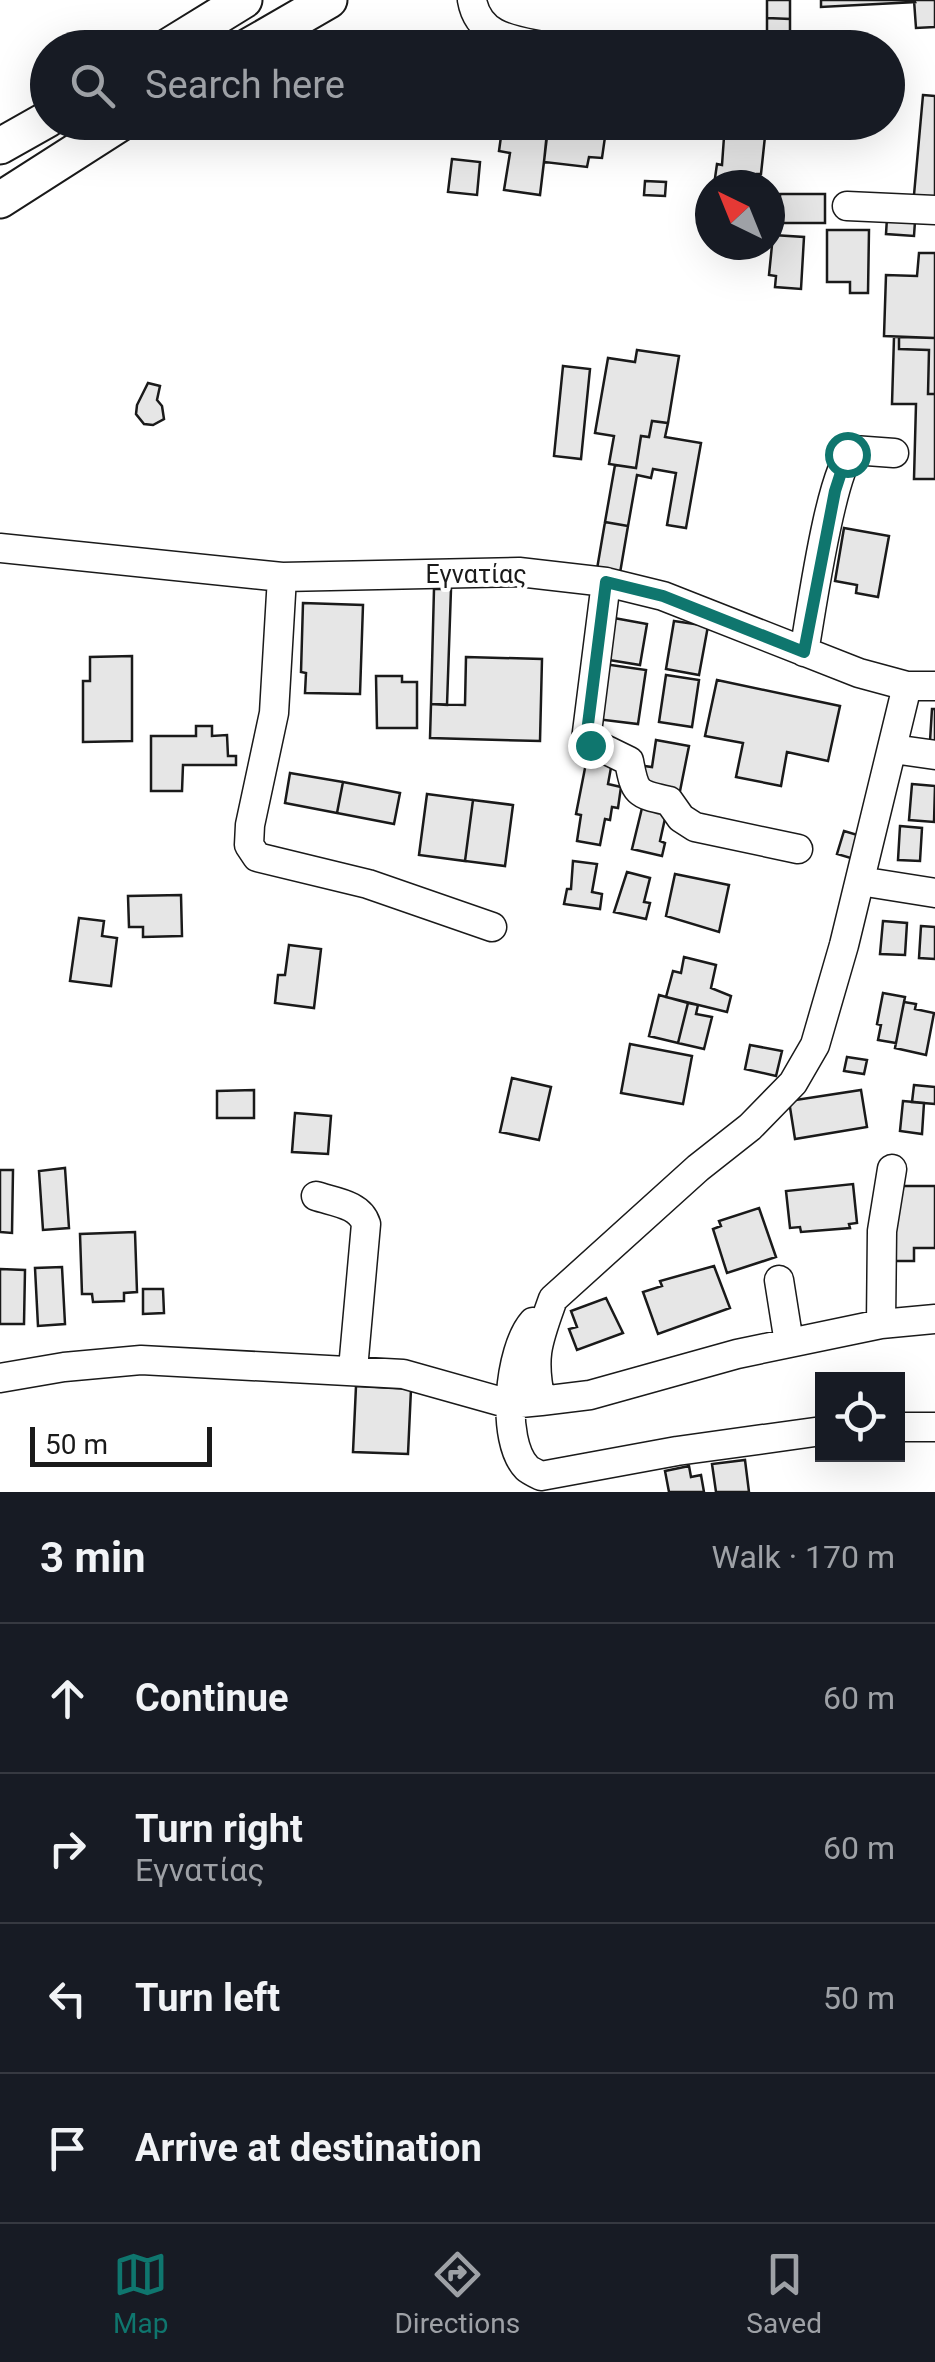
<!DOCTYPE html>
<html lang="en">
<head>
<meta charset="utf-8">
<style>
	body { margin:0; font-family:Roboto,sans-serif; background:#242831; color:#f1f3f6 }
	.controls { position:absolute; right:30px; bottom:30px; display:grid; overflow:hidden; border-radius:0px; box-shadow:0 10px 40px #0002 }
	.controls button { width:90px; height:90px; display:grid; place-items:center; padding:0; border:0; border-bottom:2px solid #363941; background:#171b24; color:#f1f3f6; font:50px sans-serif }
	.compass { position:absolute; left:695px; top:170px; width:90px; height:90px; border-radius:50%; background:#171b24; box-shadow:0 10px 40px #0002; rotate:317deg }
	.scale { position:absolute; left:30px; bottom:25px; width:182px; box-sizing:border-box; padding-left:10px; border:5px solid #1a1a1a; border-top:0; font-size:28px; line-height:35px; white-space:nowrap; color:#1a1a1a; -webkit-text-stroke:8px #fff; paint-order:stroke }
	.stop { position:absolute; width:30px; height:30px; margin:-22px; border:8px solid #0f766e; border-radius:50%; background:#fff }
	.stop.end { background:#0f766e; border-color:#fff; box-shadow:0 2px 10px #0008 }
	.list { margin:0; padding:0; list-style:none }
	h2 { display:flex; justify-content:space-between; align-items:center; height:130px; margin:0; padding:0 40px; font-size:42px }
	h2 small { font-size:32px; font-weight:400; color:#9ea1a6 }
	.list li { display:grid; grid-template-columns:65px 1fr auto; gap:30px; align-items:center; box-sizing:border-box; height:150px; padding:0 40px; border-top:2px solid #363941 }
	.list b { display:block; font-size:38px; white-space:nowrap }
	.list p { margin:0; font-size:32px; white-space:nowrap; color:#9ea1a6 }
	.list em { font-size:32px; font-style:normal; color:#9ea1a6 }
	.icon { flex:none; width:55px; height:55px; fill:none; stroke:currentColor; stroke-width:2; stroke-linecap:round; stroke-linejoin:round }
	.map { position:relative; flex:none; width:935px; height:1492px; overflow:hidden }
	.search { position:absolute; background:#171b24; box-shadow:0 10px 40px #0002; left:30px; right:30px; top:30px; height:110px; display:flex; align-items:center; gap:25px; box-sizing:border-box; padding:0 35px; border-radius:55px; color:#9ea1a6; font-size:38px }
	.sheet { height:730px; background:#171b24 }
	nav { display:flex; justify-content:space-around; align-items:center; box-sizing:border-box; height:140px; border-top:2px solid #363941; background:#171b24; font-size:28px; color:#9ea1a6 }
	nav a { display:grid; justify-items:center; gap:5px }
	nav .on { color:#0f766e }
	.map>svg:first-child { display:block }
</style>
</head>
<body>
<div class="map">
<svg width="935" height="1492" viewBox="0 0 935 1492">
	<rect width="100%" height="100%" fill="#fff"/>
	<!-- building -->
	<path fill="#e6e6e6" stroke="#1a1a1a" stroke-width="2.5" d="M767,0H790V19L767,18Z
		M821,0H914L915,2L821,7Z
		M914,0H935V27L916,28Z
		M767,18L790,19V48H767Z
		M923,95L935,96V208L913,206Z
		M503,122L548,128L540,195L504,190L510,153L499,151Z
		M548,122H594V137H605L602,158L589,157L587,167L544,162Z
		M725,123L766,127L761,174H757L756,185H714L717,164L722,165Z
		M452,159L480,162L477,195L448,192Z
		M645,181L666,182L665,196L644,195Z
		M780,194H825V223H780Z
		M887,218L915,221L914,236L886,234Z
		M827,230H869L868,293H850V282H827Z
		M773,235L804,237L801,289L775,287L776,276L769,275Z
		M919,253H935V338L884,336L886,275L917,276Z
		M894,337H899V349L929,350L928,394H935V479H914L916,404H892Z
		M899,337L935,338V394H928L929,350L899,349Z
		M637,350L679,356L668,423L652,421L649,437L641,436L636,468L609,464L614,436L595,433L608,358L635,362Z
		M563,366L590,369L581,459L554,456Z
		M148,383L160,386L157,400L162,406L164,419L153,425L144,424L136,414L137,405Z
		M652,421L668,423L665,437L701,443L686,528L667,525L676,473L653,469L651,478L637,475L628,526L605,522L615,465L636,468L641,436L649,437Z
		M605,522L628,526L620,573L597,569Z
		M844,528L889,536L878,597L856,593L857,585L835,581Z
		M434,589H451L447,705L431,704Z
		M303,603L363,605L360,694L305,693L306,673L301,672Z
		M614,618L647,624L640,665L603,659Z
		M674,621L708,626L699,675L666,669Z
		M132,656V741L83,742V681H90V657Z
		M466,657L542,659L540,741L430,738L431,704L465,705Z
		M604,664L646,670L638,724L596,719Z
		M666,675L699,680L692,727L659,722Z
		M376,676H402V682H417V728H377Z
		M717,680L840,706L828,761L787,752L781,786L736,777L743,743L705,736Z
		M932,709H935V741H930Z
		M196,726H212V736L227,735L228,756H236V765H183L182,791H151V736H196Z
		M656,740L689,746L680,791L640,784L644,766L652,767Z
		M587,758L612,762L608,784L621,787L618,808L612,807L610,820L605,819L600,845L577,841L581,815L576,814Z
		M290,773L343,782L337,813L285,803Z
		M343,782L400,793L394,824L337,813Z
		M912,784L935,786L934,822L909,820Z
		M427,794L473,800L465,861L419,855Z
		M473,800L513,805L505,866L465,861Z
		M642,808L666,814L660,841L665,843L662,856L632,849Z
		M900,826L922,828L920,861L898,860Z
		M844,831L861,836L854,859L837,854Z
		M573,861L597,864L592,892L602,894L600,909L564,904L567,889H571Z
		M627,872L650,878L644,902L650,903L646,919L614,912Z
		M675,874L729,885L719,932L666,916Z
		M181,895L182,936L143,937V927H129L128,896Z
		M79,918L104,921L102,936L117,938L111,986L70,981Z
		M883,921L907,923L905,955L880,954Z
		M921,926L935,927V959L919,958Z
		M289,945L321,949L314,1008L275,1003L278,975H285Z
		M684,957L716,965L711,988L731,996L727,1012L666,997L673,971L681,973Z
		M883,993L905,997L896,1043L878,1040L881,1025L877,1024Z
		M659,995L688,1003L678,1043L649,1036Z
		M904,1002L916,1004L915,1009L934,1013L926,1055L895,1048Z
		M688,1003L698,1005L696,1014L712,1017L704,1049L678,1043Z
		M630,1044L692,1056L683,1104L621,1093Z
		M750,1045L782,1051L776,1076L745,1069Z
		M847,1057L867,1060L864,1074L844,1071Z
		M512,1078L551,1087L539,1140L500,1132Z
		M914,1085L935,1087V1104L912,1102Z
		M254,1090V1118H217V1091Z
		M861,1090L867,1127L795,1139L789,1101Z
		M903,1101L924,1103L922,1134L900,1131Z
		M295,1113L331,1116L328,1154L292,1152Z
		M65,1168L69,1228L43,1230L39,1171Z
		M0,1170H13L12,1233L0,1232Z
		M853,1184L857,1223L849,1224L850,1228L801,1232L800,1227L790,1228L786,1191Z
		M893,1186H935V1248H914V1261H892Z
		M759,1208L776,1257L727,1273L713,1229L721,1226L719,1221Z
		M135,1232L137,1292L124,1293V1301L93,1302L92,1294H82L80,1234Z
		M714,1266L730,1308L658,1334L643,1292L662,1286L660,1281Z
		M62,1267L65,1324L38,1326L35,1268Z
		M0,1269L25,1270L24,1324H0Z
		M143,1289H163L164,1313L143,1314Z
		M606,1298L623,1333L577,1350L569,1329L577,1327L571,1311Z
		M356,1386L411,1389L408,1454L353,1452Z
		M745,1460L749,1492H716L712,1464Z
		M689,1466L691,1477L701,1475L704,1492H669L665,1471Z"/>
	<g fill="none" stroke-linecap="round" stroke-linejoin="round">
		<!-- minor casing -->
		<g stroke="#1a1a1a" stroke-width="31">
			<path id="minor" d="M472,0C479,40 518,40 551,48
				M847,206L935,210
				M0,548L282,577L519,572L606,582L663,596L859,673L907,686H935
				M282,577L274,713L250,825L249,845L257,857L368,884L492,927
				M606,582L586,740L629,761C635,794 637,794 669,801L681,818L695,827L798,849
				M804,652C811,614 830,472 853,450L894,453
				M907,686L844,945L815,1045L793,1083L750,1127L698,1168L553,1299C538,1341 531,1356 541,1401L590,1395L737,1354L881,1324L935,1319
				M893,749L935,755
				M860,881L935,893
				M316,1196C334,1202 360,1204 366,1224L353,1369
				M779,1280L789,1343
				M533,1322C509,1349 500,1441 527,1468C529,1470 539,1475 541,1476L677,1451L822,1431
				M881,1324L882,1231L892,1169
				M0,1378L64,1367L141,1360L403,1374L510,1404L541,1401
				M898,1427H935"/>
		</g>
		<!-- major casing -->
		<g stroke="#1a1a1a" stroke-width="39">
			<path id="major" d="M166,48L244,0
				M246,48L329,0
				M0,146L48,119
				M0,200L122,122"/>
		</g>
		<!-- minor -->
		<use href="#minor" stroke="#fff" stroke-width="28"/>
		<!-- major -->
		<use href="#major" stroke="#fff" stroke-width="35"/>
	</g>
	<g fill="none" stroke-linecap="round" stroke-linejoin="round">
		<!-- route -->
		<path stroke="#0f766e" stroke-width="12" d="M590,745L586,740L606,582L663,596L804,652L835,491L847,454"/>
	</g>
	<g text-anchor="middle" stroke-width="8" stroke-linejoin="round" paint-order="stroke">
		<!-- street labels -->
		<g font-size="25" fill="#1a1a1a" stroke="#fff">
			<text x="476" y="583">Εγνατίας</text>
		</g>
	</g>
</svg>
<div class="controls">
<button><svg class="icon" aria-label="locate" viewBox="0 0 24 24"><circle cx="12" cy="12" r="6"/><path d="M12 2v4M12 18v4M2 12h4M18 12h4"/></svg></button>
</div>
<svg class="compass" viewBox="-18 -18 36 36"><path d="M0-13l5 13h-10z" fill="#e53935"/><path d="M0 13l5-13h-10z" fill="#9ea1a6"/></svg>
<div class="scale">50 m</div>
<div class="stop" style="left:847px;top:454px"></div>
<div class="stop end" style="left:590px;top:745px"></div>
<div class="search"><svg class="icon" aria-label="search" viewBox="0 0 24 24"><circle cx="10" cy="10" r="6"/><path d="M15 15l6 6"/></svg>Search here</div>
</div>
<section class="sheet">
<h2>3 min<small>Walk · 170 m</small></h2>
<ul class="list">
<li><svg class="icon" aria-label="ahead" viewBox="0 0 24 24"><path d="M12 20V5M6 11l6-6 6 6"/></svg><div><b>Continue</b></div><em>60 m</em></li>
<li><svg class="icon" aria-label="right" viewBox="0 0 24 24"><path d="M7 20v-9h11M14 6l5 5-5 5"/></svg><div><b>Turn right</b><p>Εγνατίας</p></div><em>60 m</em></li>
<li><svg class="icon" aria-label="left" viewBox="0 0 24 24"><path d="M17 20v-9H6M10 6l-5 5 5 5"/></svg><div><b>Turn left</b></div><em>50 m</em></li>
<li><svg class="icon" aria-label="arrive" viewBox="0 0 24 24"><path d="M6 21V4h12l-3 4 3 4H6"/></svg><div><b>Arrive at destination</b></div></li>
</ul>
</section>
<nav>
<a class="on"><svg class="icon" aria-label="map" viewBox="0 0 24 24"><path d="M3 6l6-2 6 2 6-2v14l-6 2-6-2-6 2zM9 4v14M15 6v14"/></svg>Map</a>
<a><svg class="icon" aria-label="directions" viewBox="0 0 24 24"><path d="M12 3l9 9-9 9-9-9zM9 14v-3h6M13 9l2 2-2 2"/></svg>Directions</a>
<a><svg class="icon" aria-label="saved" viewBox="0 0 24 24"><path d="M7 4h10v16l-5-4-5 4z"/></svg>Saved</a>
</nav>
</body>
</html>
